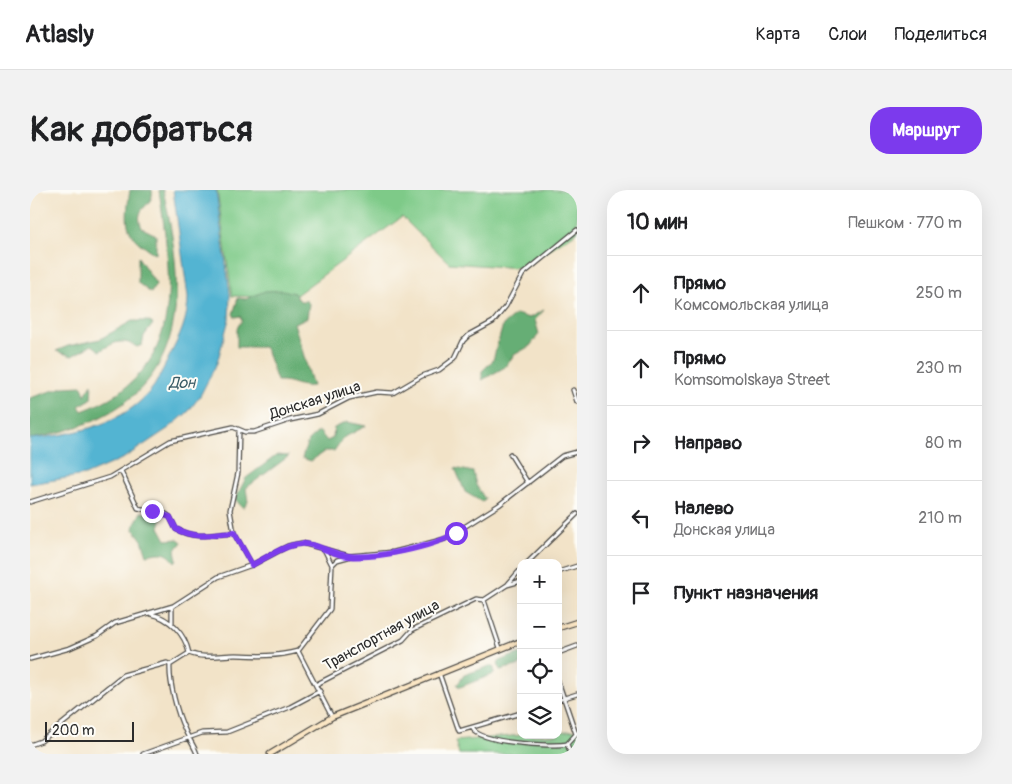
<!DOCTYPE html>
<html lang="ru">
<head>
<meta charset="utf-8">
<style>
	body { margin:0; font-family:Pangolin,sans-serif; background:#f2f2f2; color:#202124 }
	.controls { position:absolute; right:15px; bottom:15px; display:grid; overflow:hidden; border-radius:10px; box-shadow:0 5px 20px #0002 }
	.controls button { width:45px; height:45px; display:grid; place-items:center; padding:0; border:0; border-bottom:1px solid #e0e0e0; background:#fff; color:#202124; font:25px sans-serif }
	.scale { position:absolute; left:15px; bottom:12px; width:89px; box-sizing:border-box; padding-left:5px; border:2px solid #2b2b2b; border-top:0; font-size:14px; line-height:18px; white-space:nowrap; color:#2b2b2b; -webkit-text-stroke:4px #fdfcf7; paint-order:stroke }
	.stop { position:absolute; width:15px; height:15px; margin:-11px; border:4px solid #7c3aed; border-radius:50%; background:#fff }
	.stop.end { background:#7c3aed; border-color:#fff; box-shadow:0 1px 5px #0008 }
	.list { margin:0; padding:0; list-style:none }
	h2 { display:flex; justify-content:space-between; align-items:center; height:65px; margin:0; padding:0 20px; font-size:21px }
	h2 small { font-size:16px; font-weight:400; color:#757577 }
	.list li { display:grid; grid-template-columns:32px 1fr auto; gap:15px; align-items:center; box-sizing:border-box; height:75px; padding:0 20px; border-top:1px solid #e0e0e0 }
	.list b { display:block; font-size:19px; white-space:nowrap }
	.list p { margin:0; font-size:16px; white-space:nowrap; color:#757577 }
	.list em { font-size:16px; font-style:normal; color:#757577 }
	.icon { flex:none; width:28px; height:28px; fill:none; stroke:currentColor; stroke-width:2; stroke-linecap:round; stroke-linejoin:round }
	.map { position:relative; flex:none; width:547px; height:564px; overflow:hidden; border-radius:20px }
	header { display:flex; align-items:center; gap:30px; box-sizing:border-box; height:70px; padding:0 25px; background:#fff; border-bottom:1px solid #e0e0e0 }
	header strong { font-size:24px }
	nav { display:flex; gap:28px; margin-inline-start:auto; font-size:18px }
	.intro { display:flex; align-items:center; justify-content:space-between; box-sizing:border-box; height:120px; padding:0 30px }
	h1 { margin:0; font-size:35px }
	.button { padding:12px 22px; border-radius:20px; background:#7c3aed; color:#fff; font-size:18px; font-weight:700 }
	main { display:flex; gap:30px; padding:0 30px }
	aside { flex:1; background:#fff; border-radius:20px; box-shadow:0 5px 20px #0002 }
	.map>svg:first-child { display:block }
</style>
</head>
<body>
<header>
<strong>Atlasly</strong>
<nav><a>Карта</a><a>Слои</a><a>Поделиться</a></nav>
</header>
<div class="intro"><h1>Как добраться</h1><a class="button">Маршрут</a></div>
<main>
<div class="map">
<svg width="547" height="564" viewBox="0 0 547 564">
	<rect width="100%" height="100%" fill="#fdfcf7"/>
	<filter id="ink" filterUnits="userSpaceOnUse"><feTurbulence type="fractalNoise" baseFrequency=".02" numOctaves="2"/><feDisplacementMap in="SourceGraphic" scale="10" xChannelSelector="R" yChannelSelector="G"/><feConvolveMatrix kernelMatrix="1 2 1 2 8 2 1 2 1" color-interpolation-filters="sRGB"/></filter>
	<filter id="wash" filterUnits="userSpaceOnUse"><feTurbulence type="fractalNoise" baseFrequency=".0096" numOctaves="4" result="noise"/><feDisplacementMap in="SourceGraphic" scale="20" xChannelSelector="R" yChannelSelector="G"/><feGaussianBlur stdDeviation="1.12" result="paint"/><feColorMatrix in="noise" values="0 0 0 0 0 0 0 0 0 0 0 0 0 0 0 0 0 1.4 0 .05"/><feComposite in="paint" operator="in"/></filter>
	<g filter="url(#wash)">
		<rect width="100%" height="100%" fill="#f2e3c8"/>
		<!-- green -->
		<path fill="#7eca88" stroke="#547a5a" d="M187,0H547V42L490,78L419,73L372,27L262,108L202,106Z
			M547,540V564H429L425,551L493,545H528V542Z"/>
		<!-- forest -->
		<path fill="#66ae74" stroke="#486c50" d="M100,0H122C125,18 102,15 112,38L126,45V64C93,46 95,34 100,0Z
			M129,0H133C164,132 149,222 0,249V208L33,197L52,196L55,205L62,194L61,209L49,216L52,221C158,182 142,92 129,0Z
			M108,67L126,94L121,103L108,93Z
			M253,100L264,103L270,111H277L279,114L277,128L264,133L283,196C268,198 263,190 247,191L237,162L234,157H207V138L212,130L210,126L205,127L203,124L208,108L216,109L235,101Z
			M514,120L505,130L509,144L500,156L484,165L475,177L452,190V181L463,170L473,135L486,124L499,128Z
			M102,131H118L123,134L114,146L112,155L107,157C92,148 84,152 70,161L62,155L42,166L26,161L38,156L70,149Z
			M317,232L336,236L313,248L304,261H295L281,271L272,268L278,251L289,241L297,251L303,248L304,238Z
			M247,265L259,266L216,298L218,312L213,318L205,309L216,288Z
			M425,278L443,282L446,295L455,309L452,312L435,302Z
			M111,322L132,327L129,337L136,350L148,349L152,352L145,361L147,369L145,372C137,361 131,362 117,365L112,350L103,338Z
			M491,463V475L470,480L468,474L469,471Z
			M460,476L464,478V484L430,497L427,495L434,485Z"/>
		<!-- water -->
		<path fill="#53b4d2" stroke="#3f707e" d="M143,0H186L200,104L199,129L187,173L170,206L158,222L139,238L94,268L55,285L0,294V249C44,244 96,235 124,196C130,186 135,175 140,165C150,146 158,129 158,107Z"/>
	</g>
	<g filter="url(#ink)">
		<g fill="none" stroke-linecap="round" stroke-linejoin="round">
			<!-- minor casing -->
			<g stroke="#494743" stroke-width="5.5">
				<path id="minor" d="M543,200L547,212
					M209,240L208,283L200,320L204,343L222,375
					M480,264L498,293
					M91,281L108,318L136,324L140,327L146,339C166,350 183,344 204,343
					M0,312L80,287L140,251L203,237L215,242H224L260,230L288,224L319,208L347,202L363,203L392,186L409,180L425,168L433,151L439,145L463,132L476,116L493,84L547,40
					M295,361L302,375
					M497,373L547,324
					M528,382L547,376
					M478,394L491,379
					M454,410L470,458
					M454,410L477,395L491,391
					M121,424C140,428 155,444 159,463L140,475C139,492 147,524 155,540C158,548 164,555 167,564
					M142,433V417
					M268,461L302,527
					M159,463C173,469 190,465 205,465C227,466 246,467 268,461L300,419L302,375L307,370L318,367
					M528,463L547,456
					M0,469L40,458L67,446L85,433L143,416L188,387L222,375L258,356L272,353L319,366L364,362L415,349L469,315L532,266L547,262
					M409,483L429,541L491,523
					M528,491L546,544
					M287,494L373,450L382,440L446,409L454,410
					M528,510L547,504
					M443,539C451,553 521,557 537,554L547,543
					M537,554L541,564
					M0,555L11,551L93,485L137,473L140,475
					M113,564L172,543L197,542L260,517L290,501"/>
			</g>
			<!-- secondary casing -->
			<g stroke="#494743" stroke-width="7">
				<path id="secondary" d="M528,438L547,432
					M240,564L302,527L491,451"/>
			</g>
			<!-- minor -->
			<use href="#minor" stroke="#fff" stroke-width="3"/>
			<!-- secondary -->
			<use href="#secondary" stroke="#fbe6c4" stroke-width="4.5"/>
		</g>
	</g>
	<g fill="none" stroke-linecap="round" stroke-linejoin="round" filter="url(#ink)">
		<!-- route -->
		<path stroke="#7c3aed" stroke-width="6" d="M122,321L140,327L146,339C167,350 183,344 204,343L222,375C236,368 254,355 270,354C284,352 303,365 318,366C346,369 403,357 426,343"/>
	</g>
	<g text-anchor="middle" stroke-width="4" stroke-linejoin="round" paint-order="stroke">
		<!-- street labels -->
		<g font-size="15" fill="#2b2b2b" stroke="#fdfcf7">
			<text transform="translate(285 210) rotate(-18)" y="5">Донская улица</text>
			<text transform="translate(351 445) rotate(-29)" y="5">Транспортная улица</text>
		</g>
		<!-- water labels -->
		<g font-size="16" font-style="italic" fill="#395b65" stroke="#fdfcf7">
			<text x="152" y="198">Дон</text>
		</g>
	</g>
</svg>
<div class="controls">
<button>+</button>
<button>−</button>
<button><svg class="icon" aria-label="locate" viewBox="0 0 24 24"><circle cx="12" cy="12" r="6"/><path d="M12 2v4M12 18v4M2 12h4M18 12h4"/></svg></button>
<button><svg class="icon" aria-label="layers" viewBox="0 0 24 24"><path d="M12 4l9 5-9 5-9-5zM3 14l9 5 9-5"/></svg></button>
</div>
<div class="scale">200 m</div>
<div class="stop" style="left:426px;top:343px"></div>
<div class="stop end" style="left:122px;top:321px"></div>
</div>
<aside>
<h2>10 мин<small>Пешком · 770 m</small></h2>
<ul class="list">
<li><svg class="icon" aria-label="ahead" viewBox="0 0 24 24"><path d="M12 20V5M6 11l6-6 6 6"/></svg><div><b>Прямо</b><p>Комсомольская улица</p></div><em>250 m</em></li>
<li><svg class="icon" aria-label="ahead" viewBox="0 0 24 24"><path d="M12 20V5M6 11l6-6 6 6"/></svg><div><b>Прямо</b><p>Komsomolskaya Street</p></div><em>230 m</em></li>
<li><svg class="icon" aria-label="right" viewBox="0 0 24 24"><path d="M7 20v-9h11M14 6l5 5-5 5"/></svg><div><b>Направо</b></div><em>80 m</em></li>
<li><svg class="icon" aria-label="left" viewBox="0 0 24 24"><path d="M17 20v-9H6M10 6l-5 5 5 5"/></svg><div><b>Налево</b><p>Донская улица</p></div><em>210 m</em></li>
<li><svg class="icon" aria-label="arrive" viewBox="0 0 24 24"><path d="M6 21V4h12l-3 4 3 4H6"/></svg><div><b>Пункт назначения</b></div></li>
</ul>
</aside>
</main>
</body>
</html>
